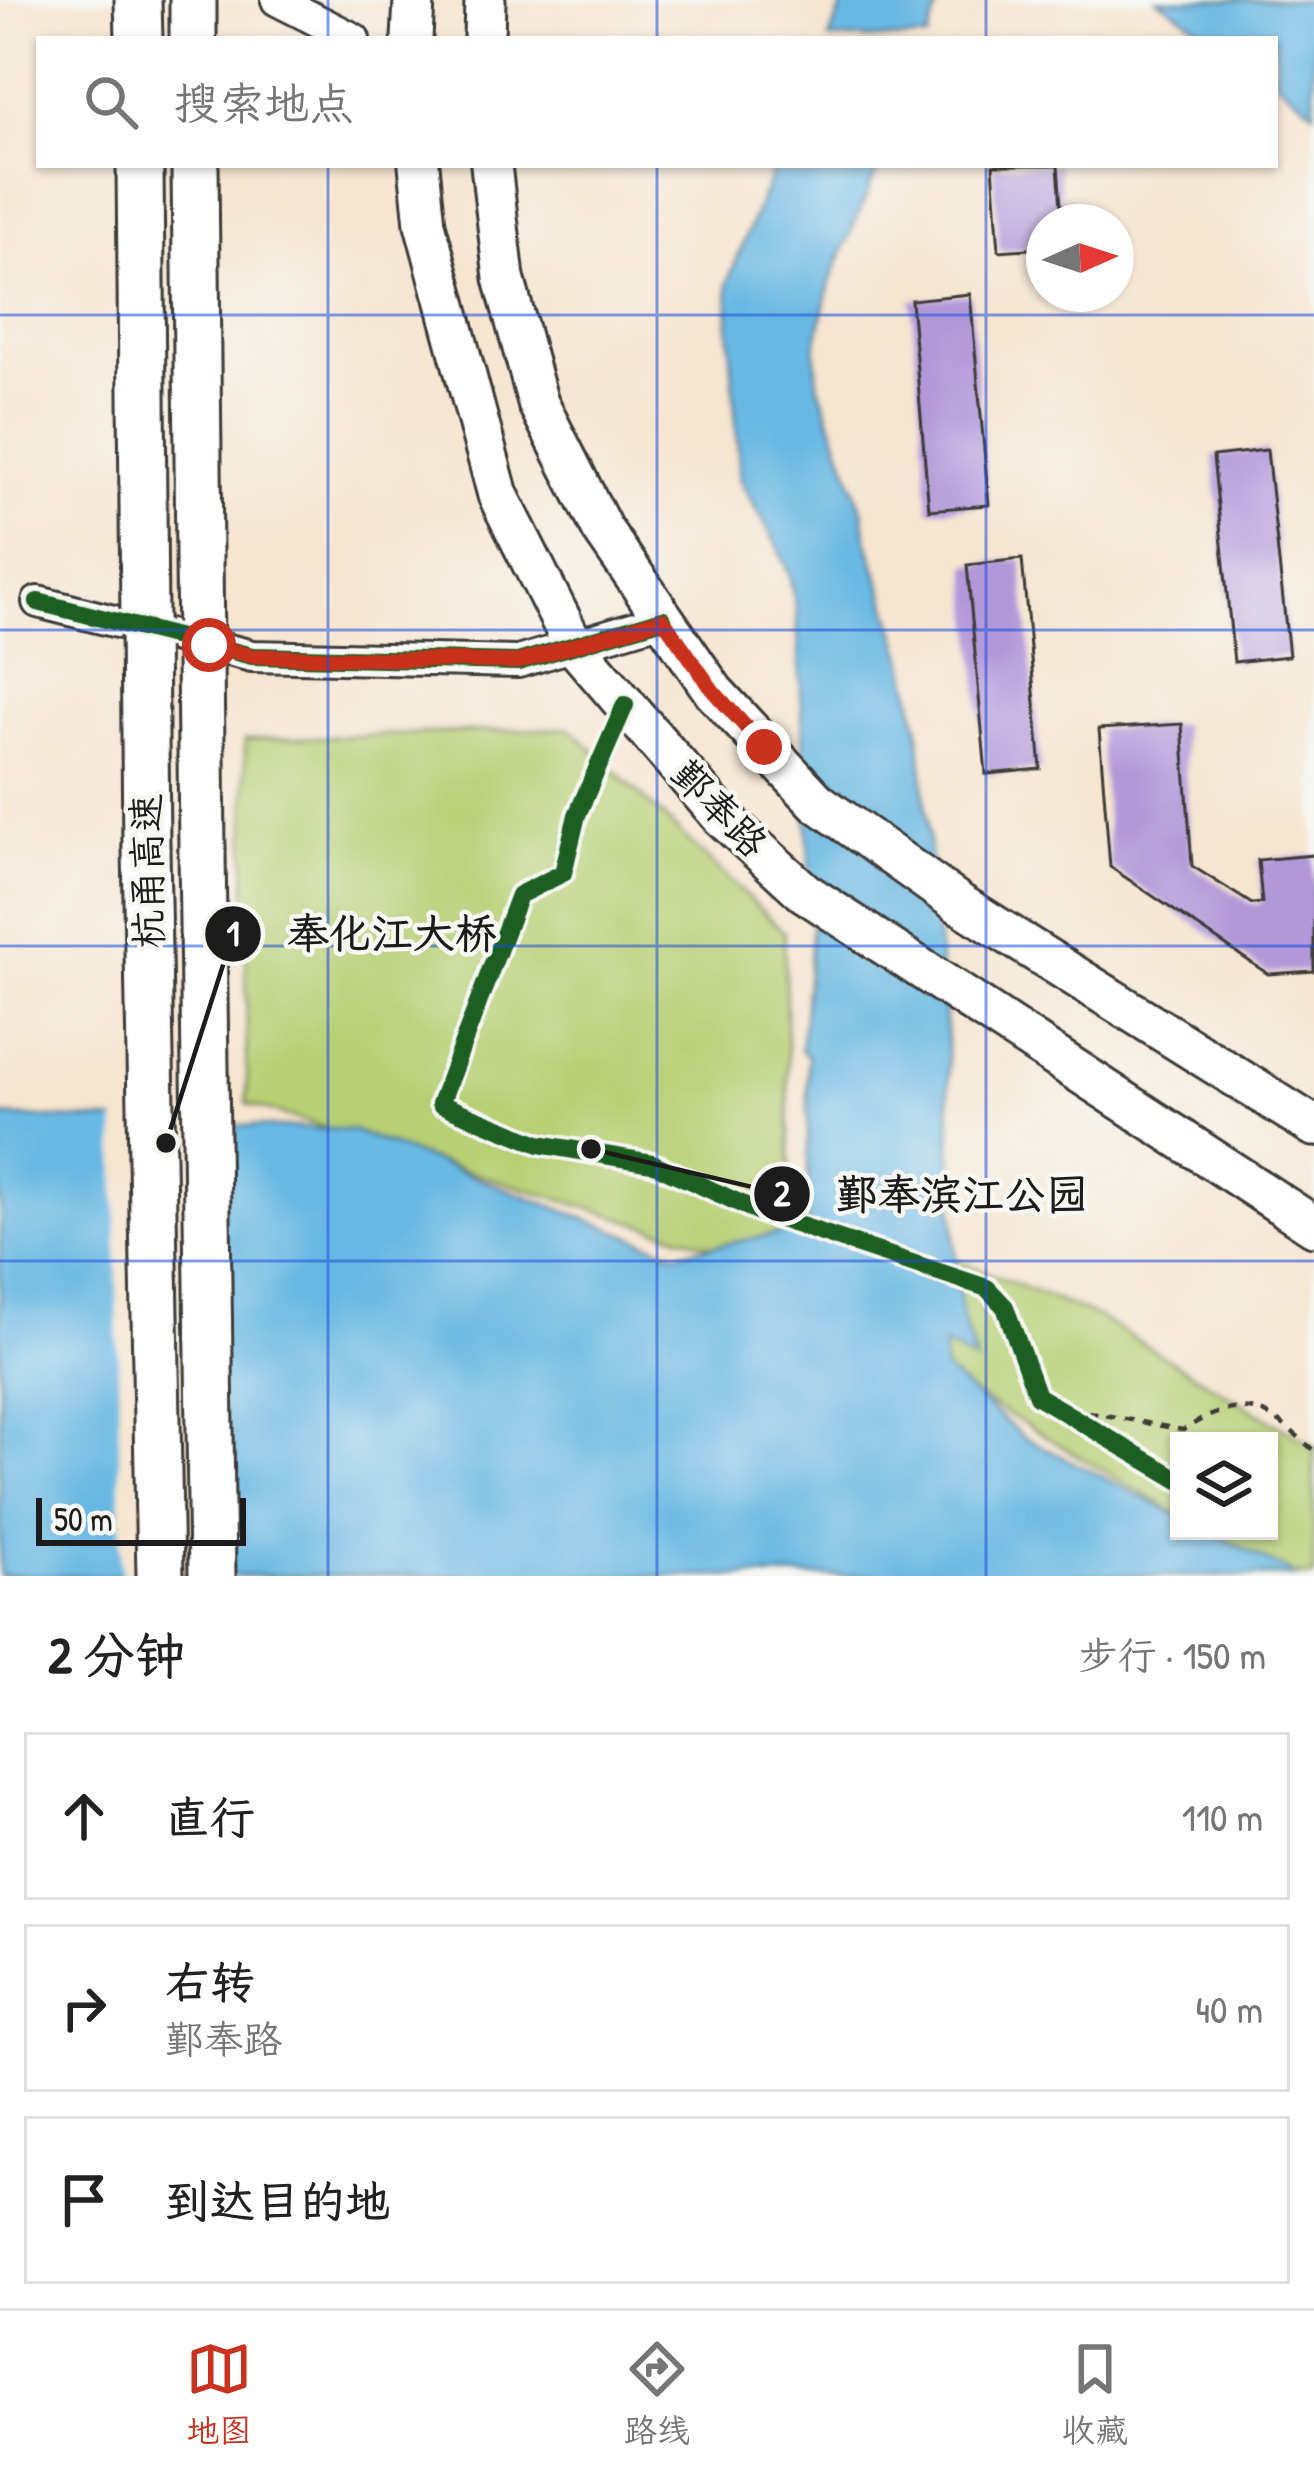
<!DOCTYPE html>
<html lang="zh">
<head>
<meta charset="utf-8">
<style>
	body { margin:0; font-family:"Patrick Hand","LXGW WenKai TC",sans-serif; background:#f2f2f2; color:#222 }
	.controls { position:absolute; right:36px; bottom:36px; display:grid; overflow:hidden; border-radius:0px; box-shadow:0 3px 9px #0004 }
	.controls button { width:108px; height:108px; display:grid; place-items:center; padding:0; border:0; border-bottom:3px solid #e0e0e0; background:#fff; color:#222; font:60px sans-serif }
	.compass { position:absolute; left:1026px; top:204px; width:108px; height:108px; border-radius:50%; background:#fff; box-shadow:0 3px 9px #0004; rotate:87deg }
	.scale { position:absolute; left:36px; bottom:30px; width:210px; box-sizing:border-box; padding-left:12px; border:6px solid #1c1c1c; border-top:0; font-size:33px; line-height:42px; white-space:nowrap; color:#1c1c1c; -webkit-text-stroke:9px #f6f6f2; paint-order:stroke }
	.stop { position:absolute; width:36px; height:36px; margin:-27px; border:9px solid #c8321e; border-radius:50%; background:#fff }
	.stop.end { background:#c8321e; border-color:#fff; box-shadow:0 3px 12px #0008 }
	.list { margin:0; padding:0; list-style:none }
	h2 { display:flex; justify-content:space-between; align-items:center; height:156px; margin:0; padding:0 48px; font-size:51px }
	h2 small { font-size:39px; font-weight:400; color:#767676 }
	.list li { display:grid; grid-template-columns:78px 1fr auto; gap:36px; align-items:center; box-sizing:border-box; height:168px; margin:0 24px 24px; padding:0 24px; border:3px solid #e0e0e0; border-radius:0px }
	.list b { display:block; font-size:45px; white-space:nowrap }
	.list p { margin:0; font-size:39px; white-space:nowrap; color:#767676 }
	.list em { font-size:39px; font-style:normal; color:#767676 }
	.icon { flex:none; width:66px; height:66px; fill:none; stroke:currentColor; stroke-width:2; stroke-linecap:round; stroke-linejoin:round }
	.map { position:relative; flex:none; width:1314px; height:1576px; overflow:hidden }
	.search { position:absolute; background:#fff; box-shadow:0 3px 9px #0004; left:36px; right:36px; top:36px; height:132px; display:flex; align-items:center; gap:30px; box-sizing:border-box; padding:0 42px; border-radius:0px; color:#767676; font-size:45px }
	.sheet { height:732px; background:#fff }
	nav { display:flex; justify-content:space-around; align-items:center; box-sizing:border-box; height:168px; border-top:3px solid #e0e0e0; background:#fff; font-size:33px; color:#767676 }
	nav a { display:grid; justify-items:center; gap:6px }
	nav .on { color:#c8321e }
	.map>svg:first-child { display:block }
</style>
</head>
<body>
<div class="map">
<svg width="1314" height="1576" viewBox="0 0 1314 1576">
	<rect width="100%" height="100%" fill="#f6f6f2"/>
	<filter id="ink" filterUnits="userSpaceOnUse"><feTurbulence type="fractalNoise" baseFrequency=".00833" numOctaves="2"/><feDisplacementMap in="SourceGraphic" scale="24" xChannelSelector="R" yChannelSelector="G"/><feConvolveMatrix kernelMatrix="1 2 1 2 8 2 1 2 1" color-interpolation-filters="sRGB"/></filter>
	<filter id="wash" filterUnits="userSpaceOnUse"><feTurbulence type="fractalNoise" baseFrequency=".004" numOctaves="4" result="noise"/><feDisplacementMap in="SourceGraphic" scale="48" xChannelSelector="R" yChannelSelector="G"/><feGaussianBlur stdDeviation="2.7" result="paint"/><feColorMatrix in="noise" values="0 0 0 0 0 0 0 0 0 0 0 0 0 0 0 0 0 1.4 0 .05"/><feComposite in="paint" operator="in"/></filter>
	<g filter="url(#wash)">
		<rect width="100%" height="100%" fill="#f5e5d1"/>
		<!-- green -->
		<path fill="#b8cf74" stroke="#6a7648" stroke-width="3" d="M570,728L784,932L791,1193L1098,1317L1314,1446V1576H1281L1207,1531H1269V1441H1179V1515L998,1409L752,1258L247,1104L245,740Z"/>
		<!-- water -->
		<path fill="#69b8e3" stroke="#426a80" stroke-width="3" d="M845,0H940L927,39H829Z
			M1158,0H1305L1314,7V111L1275,80V39H1217Z
			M775,165H879L830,282L815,349L818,384L864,515L866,536L904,657L919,730L947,1039L955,1252L962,1316L976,1362L944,1345L945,1370L1022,1436L1179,1516V1531H1209L1298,1576H0V1116L352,1130L675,1253L808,1228V1056L801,1050L812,923L797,611L789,574L777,545L740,481L729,327L728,281Z"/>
		<!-- pier -->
		<path fill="#f5e5d1" d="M115,1115L217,1119L223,1576H121Z"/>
		<g id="blocks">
			<!-- building -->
			<path fill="#b198d9" d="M993,165H1058L1062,222H1044V248L999,251Z
				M970,294L989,505L929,510L911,300Z
				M1267,450L1289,656L1234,662L1213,456Z
				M1022,559L1041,769L986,774L967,565Z
				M1182,724L1192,866L1252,904L1262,903L1258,860L1314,855V971L1268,974L1110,867L1099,729Z"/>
		</g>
	</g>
	<g filter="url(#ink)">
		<use href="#blocks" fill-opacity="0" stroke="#3d3a37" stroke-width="3"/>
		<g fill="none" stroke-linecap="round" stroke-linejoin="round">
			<!-- minor casing -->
			<g stroke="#3d3a37" stroke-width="36">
				<path id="minor" d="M277,0L354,39
					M38,602L252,656L518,662L663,619"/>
			</g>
			<!-- major casing -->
			<g stroke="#3d3a37" stroke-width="45">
				<path id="major" d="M412,39L414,0
					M484,39L485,0
					M419,165L425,224L498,495L573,644L721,816L804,892L1314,1226
					M491,165L504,278L538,403L602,529L714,692L817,802L960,904L1314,1126"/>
			</g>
			<!-- highway casing -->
			<g stroke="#3d3a37" stroke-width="51">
				<path id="highway" d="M138,0L139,39
					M193,0V39
					M146,848L160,1576
					M202,850L212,1576"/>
			</g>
			<!-- path -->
			<path stroke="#3d3a37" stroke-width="4.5" stroke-dasharray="9 9" stroke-linecap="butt" d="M1037,1396L1084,1411L1183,1430C1243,1393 1266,1406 1314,1451"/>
			<!-- minor -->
			<use href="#minor" stroke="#fff" stroke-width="30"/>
			<!-- major -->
			<use href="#major" stroke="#fff" stroke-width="39"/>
			<!-- highway -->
			<use href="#highway" stroke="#fff" stroke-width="45"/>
			<!-- highway-bridge casing -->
			<g stroke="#3d3a37" stroke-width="51" stroke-linecap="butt">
				<path id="highway-bridge" d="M140,165L146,848
					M195,165L202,850"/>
			</g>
			<!-- highway-bridge -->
			<use href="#highway-bridge" stroke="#fff" stroke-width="45"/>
			<!-- cycleway casing -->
			<g stroke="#f6f6f2" stroke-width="26">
				<path id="cycleway" d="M38,602L252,656L518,662L663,619
					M625,705L577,815L563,873L519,895L440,1104L539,1144L652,1163L759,1212L987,1288L1005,1307L1037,1396L1179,1480"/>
			</g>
			<!-- cycleway -->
			<use href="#cycleway" stroke="#1b5e20" stroke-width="18"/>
		</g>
	</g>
	<g fill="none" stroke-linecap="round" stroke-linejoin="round" filter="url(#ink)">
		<!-- route -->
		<path stroke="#c8321e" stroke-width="15" d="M209,645L252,656L518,662L663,619L714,692L764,747"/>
	</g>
	<!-- grid -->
	<path fill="none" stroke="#1d4ed8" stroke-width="3" stroke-opacity="0.55" d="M328,0V39M657,0V39M986,0V39M328,165V1576M657,165V1576M986,165V1576M0,315H1314M0,630H1314M0,946H1314M0,1261H1314"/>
	<g text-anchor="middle" stroke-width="9" stroke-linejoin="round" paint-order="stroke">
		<!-- street labels -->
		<g font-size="39" fill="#1c1c1c" stroke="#f6f6f2">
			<text transform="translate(720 808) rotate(46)" y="14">鄞奉路</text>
			<text transform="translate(147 871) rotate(-91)" y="14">杭甬高速</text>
		</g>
	</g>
	<!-- callouts -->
	<path fill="none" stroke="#1c1c1c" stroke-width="4.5" d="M166 1143L233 934M591 1149L782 1194"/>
	<g fill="#1c1c1c" stroke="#f6f6f2" stroke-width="4.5">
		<circle cx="166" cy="1143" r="12"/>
		<circle cx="591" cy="1149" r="12"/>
		<circle cx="233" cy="934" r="30"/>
		<circle cx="782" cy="1194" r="30"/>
	</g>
	<g font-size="36" text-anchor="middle" font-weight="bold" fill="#fff">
		<text x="233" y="946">1</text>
		<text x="782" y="1206">2</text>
	</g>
	<g font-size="42" text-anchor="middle" font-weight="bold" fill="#1c1c1c" stroke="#f6f6f2" stroke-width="9" stroke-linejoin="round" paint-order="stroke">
		<text x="392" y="948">奉化江大桥</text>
		<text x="962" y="1209">鄞奉滨江公园</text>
	</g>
</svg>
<div class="controls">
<button><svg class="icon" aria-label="layers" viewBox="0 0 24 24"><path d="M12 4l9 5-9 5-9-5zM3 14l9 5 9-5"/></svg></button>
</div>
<svg class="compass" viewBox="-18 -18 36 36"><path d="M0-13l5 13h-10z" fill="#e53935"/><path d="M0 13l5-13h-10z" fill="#767676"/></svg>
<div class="scale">50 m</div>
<div class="stop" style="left:209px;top:645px"></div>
<div class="stop end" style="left:764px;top:747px"></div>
<div class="search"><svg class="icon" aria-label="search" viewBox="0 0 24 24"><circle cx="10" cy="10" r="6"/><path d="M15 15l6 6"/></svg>搜索地点</div>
</div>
<section class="sheet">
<h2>2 分钟<small>步行 · 150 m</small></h2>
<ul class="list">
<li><svg class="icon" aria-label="ahead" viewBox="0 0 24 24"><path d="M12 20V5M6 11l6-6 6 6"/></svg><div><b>直行</b></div><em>110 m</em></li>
<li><svg class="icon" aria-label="right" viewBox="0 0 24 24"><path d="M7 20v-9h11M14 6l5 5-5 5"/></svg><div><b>右转</b><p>鄞奉路</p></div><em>40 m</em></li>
<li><svg class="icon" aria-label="arrive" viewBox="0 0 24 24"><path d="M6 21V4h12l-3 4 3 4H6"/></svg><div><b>到达目的地</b></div></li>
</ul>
</section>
<nav>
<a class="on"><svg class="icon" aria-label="map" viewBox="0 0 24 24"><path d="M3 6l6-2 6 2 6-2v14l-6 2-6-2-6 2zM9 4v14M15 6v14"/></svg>地图</a>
<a><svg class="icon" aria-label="directions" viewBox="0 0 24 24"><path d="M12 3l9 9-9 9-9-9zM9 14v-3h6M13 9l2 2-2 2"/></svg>路线</a>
<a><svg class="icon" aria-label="saved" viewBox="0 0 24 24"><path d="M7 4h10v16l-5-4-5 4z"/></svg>收藏</a>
</nav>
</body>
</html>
